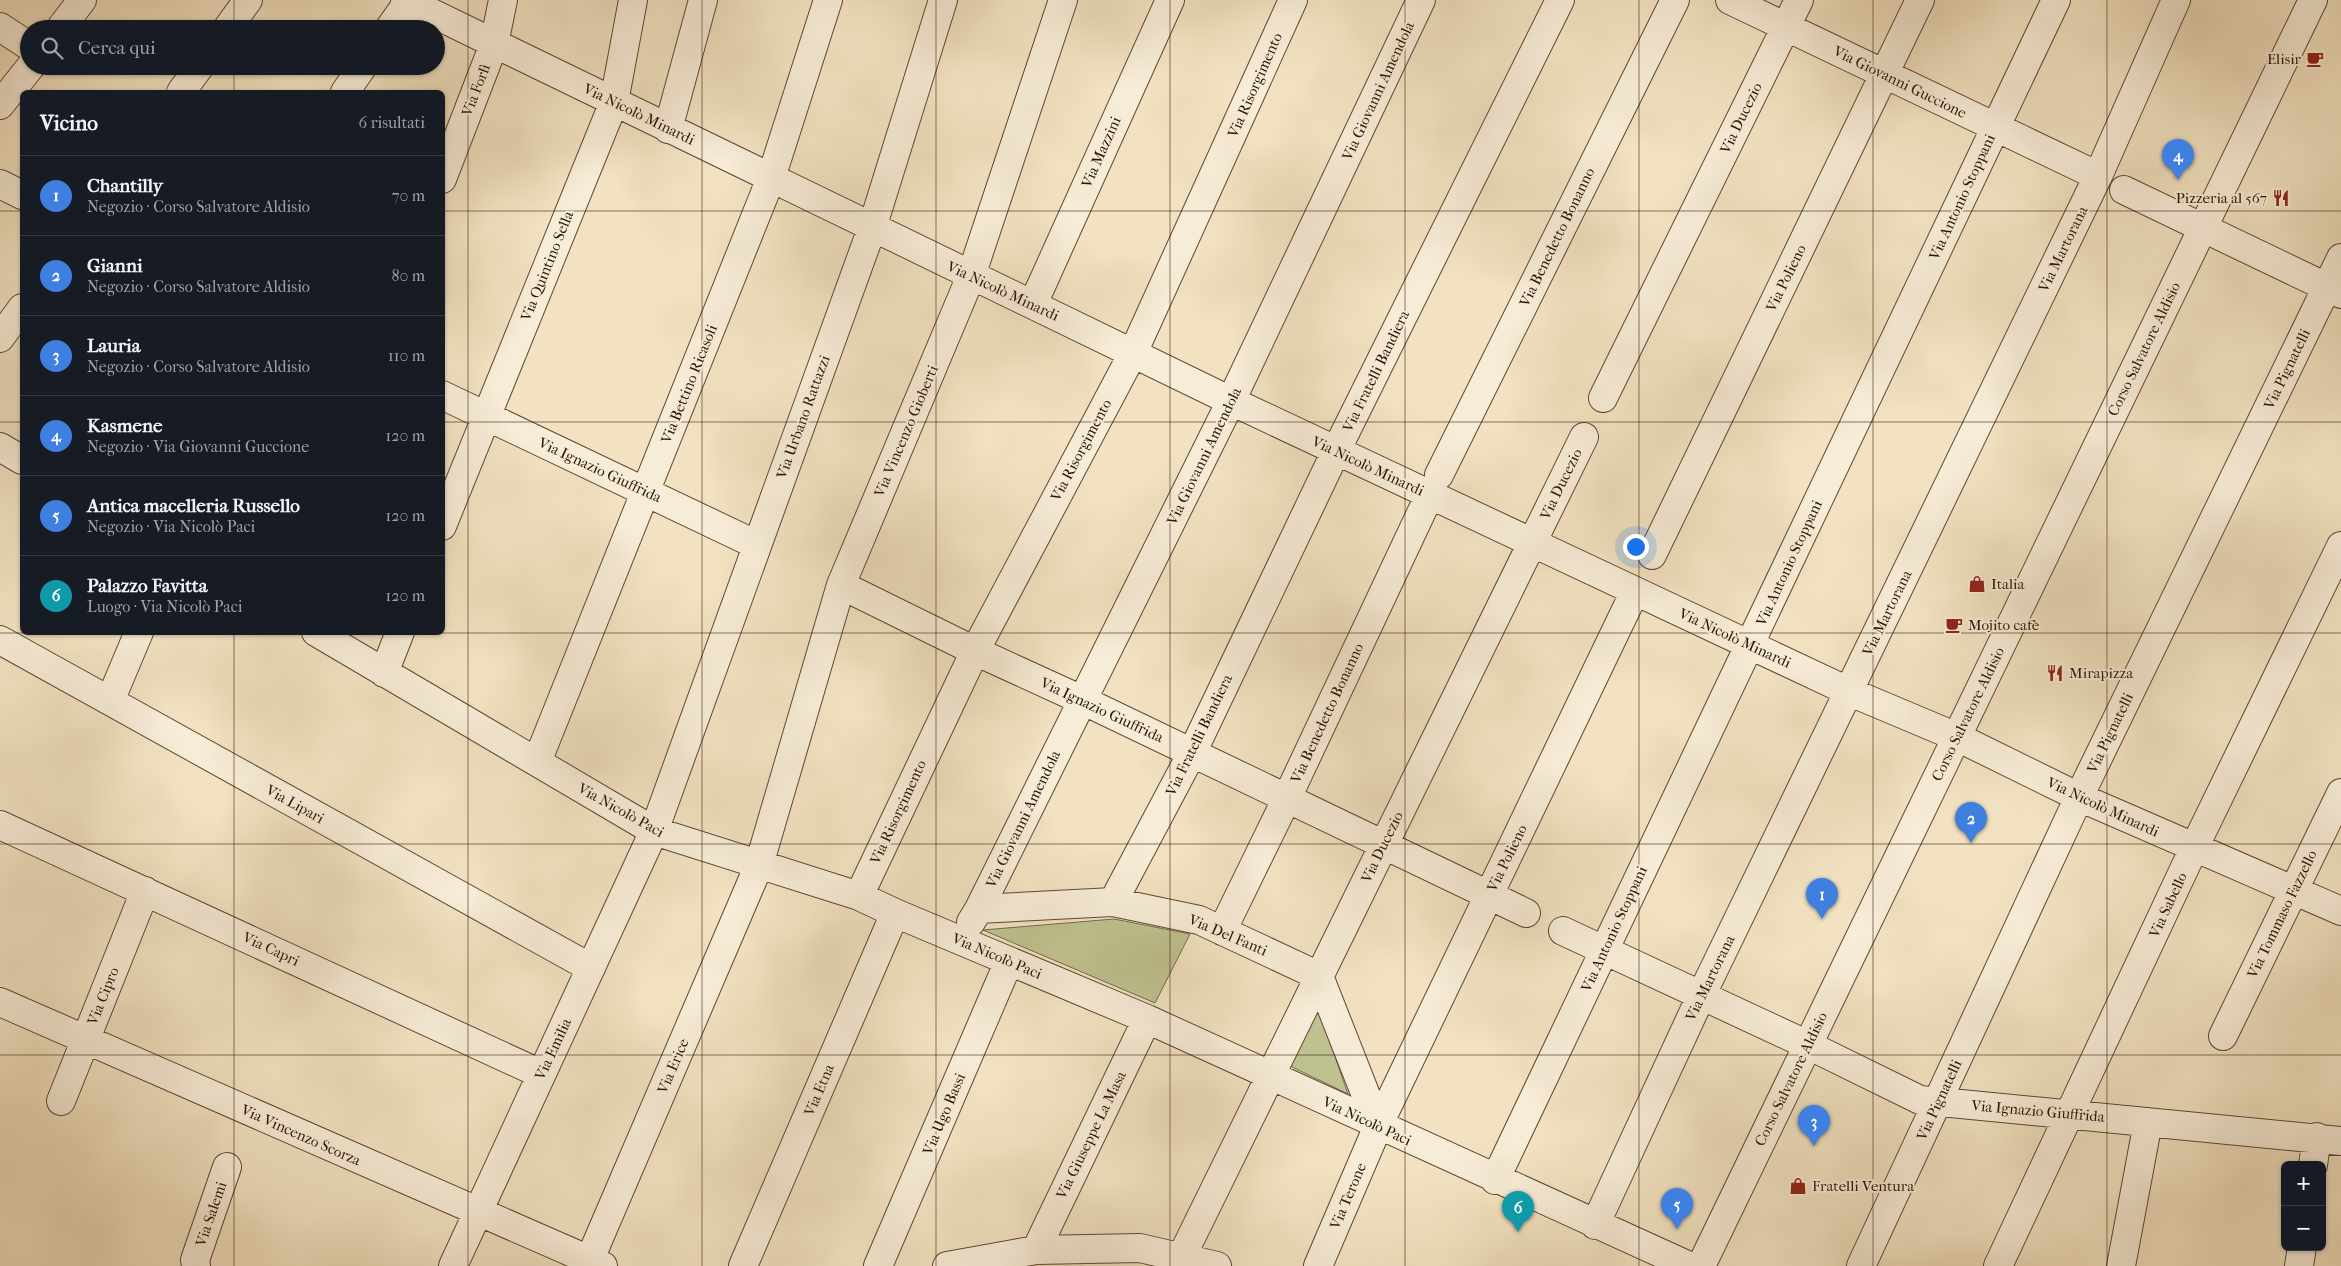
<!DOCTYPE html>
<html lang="it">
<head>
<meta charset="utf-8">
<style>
	body { margin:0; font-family:"IM FELL French Canon",serif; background:#20242c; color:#f1f3f6 }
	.controls { position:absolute; right:15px; bottom:15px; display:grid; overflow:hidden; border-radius:8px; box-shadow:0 1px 4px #0004 }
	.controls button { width:45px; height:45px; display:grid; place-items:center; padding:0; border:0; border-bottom:1px solid #363941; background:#171b24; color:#f1f3f6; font:25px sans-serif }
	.you { position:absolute; left:1635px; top:546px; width:18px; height:18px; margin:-12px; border:4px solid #fff; border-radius:50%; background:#1a73e8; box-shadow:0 0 0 8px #1a73e833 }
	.badge { display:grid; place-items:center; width:32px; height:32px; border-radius:50%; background:#ea580c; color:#fff; font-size:16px; font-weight:700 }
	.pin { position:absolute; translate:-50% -41px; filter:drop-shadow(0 1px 2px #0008) }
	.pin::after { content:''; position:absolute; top:26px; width:18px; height:15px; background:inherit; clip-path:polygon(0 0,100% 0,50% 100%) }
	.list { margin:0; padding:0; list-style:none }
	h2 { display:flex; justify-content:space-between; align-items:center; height:65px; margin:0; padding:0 20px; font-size:21px }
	h2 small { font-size:16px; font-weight:400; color:#9ea1a6 }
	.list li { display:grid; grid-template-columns:32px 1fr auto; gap:15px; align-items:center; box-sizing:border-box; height:80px; padding:0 20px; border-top:1px solid #363941 }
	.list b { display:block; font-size:19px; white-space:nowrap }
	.list p { margin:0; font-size:16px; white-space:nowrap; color:#9ea1a6 }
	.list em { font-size:16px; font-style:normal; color:#9ea1a6 }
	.icon { flex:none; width:28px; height:28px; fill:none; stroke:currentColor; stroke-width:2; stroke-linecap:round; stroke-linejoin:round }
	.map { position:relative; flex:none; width:2341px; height:1266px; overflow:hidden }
	.search { position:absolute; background:#171b24; box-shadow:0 1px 4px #0004; left:20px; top:20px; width:425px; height:55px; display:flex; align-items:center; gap:12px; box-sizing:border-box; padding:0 18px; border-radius:28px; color:#9ea1a6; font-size:19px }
	.panel { position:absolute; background:#171b24; box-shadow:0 1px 4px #0004; left:20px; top:90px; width:425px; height:545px; border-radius:8px }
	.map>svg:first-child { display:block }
</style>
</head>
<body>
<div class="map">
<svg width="2341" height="1266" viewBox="0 0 2341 1266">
	<rect width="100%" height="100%" fill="#f2e2c1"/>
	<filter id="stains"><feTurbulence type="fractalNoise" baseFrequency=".004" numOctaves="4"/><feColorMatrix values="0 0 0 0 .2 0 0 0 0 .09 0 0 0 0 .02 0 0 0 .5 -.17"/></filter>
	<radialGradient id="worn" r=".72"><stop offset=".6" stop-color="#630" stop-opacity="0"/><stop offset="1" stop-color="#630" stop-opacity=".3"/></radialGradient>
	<!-- grass -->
	<path fill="#bfc290" stroke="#766a49" d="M1114,919L1190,934L1155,1003L983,930Z
		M1318,1008L1348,1094L1290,1066Z"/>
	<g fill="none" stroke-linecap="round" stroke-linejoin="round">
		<!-- minor casing -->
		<g stroke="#5e4732" stroke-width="30">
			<path id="minor" d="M405,0L1231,401L1850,692L1957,737L2079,797L2341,911
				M1730,0L2098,176
				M0,27L29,46
				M60,29L82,0
				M227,29L248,0
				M389,29L408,2
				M181,92L200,66
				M345,92L363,66
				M0,105L31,66
				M668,129L703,0
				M442,179L494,44L503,0
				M0,184L22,195
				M2124,190L2341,294
				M1033,304L1170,0
				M0,338L22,308
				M442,395L757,545
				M1603,398L1799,0
				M0,447L22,460
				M1439,475L1675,0
				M442,526L614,102L633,0
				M1652,555L1920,0
				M841,585L975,651L1082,700L1526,913
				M316,632L654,831L859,896L895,913L1147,1019L1689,1266
				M0,640L591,968
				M384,673L400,632
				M110,701L139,632
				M537,762L771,178L828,0
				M0,825L541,1074
				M859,896L975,651L1133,353L1293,0
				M1113,902L1192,753L1336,451L1560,0
				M979,909L1231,401L1421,0
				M971,922L979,909L1113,902L1199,920L1319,976L1378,1126
				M1222,931L1287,798L1430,494
				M1563,931L1808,1045L1920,1100L2341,1141
				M0,1002L603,1266
				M2223,1036L2341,793
				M61,1101L145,891
				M2313,1165L2317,1137
				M1495,1180L2056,0
				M1595,1225L1701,996L2098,176L2176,0
				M1036,1250L1147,1019
				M1181,1258L1584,437
				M196,1266L195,1260L227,1167
				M453,1266L654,831L872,228L943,0
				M587,1266L759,865L841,585L971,276L1063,0
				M743,1266L895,913
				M878,1266L1009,961
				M947,1266L1036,1250L1140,1248L1217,1266
				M1318,1266L1378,1126L1635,591
				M1861,1266L2079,797L2341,258
				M1998,1266L2194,848L2341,546
				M2121,1266L2148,1122
				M2299,1266L2302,1247"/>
		</g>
		<!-- tertiary casing -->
		<g stroke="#5e4732" stroke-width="30">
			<path id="tertiary" d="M1701,1266L2313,0"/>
		</g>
		<!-- minor -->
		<use href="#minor" stroke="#f7ecd7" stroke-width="28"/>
		<!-- tertiary -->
		<use href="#tertiary" stroke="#f7ecd7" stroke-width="28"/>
	</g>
	<!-- grid -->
	<path fill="none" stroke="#2c1302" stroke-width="1" stroke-opacity="0.55" d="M234,0V29M468,0V1266M702,0V1266M936,0V1266M1170,0V1266M1405,0V1266M1639,0V1266M1873,0V1266M2107,0V1266M234,66V92M0,211H22M442,211H2341M0,422H22M442,422H2341M234,632V1266M0,633H2341M0,844H2341M0,1055H2341"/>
	<!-- icons -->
	<defs>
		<g id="cafe-bare" transform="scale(1.35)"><path d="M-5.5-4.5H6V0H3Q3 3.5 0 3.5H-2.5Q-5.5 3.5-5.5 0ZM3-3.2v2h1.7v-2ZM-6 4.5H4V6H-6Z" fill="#8f2418" stroke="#f7ecd7" stroke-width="2.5" paint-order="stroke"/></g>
		<g id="restaurant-bare" transform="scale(1.35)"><path d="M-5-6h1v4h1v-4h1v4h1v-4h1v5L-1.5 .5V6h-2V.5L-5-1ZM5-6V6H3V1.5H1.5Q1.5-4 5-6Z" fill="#8f2418" stroke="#f7ecd7" stroke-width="2.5" paint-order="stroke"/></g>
		<g id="shop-bare" transform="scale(1.35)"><path d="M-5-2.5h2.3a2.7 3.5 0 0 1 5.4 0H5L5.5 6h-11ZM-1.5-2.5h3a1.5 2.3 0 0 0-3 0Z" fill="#8f2418" stroke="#f7ecd7" stroke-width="2.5" paint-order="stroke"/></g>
	</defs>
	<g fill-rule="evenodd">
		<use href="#cafe-bare" x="2315" y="59"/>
		<use href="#restaurant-bare" x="2281" y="198"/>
		<use href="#shop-bare" x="1977" y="584"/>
		<use href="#cafe-bare" x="1954" y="625"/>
		<use href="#restaurant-bare" x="2055" y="673"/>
		<use href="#shop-bare" x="1798" y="1186"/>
	</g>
	<g text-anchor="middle" stroke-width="4" stroke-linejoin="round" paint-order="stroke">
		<!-- poi labels -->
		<g font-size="15" fill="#2c1302" stroke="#f7ecd7" text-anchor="start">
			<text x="2301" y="64" text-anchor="end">Elisir</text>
			<text x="2267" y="203" text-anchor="end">Pizzeria al 567</text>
			<text x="1991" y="589">Italia</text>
			<text x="1968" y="630">Mojito cafè</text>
			<text x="2069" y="678">Mirapizza</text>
			<text x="1812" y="1191">Fratelli Ventura</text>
		</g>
		<!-- street labels -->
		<g font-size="15" fill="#2c1302" stroke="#f7ecd7">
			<text transform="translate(1900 82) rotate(26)" y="5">Via Giovanni Guccione</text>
			<text transform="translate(1255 85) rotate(-66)" y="5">Via Risorgimento</text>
			<text transform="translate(476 90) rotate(-69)" y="5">Via Forlì</text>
			<text transform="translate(1378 91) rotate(-65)" y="5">Via Giovanni Amendola</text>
			<text transform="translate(639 114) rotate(26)" y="5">Via Nicolò Minardi</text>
			<text transform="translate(1741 118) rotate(-64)" y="5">Via Ducezio</text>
			<text transform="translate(1101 152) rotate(-66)" y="5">Via Mazzini</text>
			<text transform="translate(1962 197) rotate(-65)" y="5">Via Antonio Stoppani</text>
			<text transform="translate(1557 237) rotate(-64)" y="5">Via Benedetto Bonanno</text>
			<text transform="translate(2063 249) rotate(-64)" y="5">Via Martorana</text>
			<text transform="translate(547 266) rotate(-68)" y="5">Via Quintino Sella</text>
			<text transform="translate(1786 278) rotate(-64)" y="5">Via Polieno</text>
			<text transform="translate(1003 291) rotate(25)" y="5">Via Nicolò Minardi</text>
			<text transform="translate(2144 349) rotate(-64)" y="5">Corso Salvatore Aldisio</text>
			<text transform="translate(2287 369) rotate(-64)" y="5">Via Pignatelli</text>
			<text transform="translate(1376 371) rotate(-64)" y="5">Via Fratelli Bandiera</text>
			<text transform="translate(689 384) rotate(-68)" y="5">Via Bettino Ricasoli</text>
			<text transform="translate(803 417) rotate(-70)" y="5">Via Urbano Rattazzi</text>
			<text transform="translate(906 431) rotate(-67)" y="5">Via Vincenzo Gioberti</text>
			<text transform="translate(1081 450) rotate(-62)" y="5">Via Risorgimento</text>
			<text transform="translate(1204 456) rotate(-64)" y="5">Via Giovanni Amendola</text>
			<text transform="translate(1368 466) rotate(25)" y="5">Via Nicolò Minardi</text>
			<text transform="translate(600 470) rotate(25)" y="5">Via Ignazio Giuffrida</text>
			<text transform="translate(1561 484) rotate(-64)" y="5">Via Ducezio</text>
			<text transform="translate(1789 563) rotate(-65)" y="5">Via Antonio Stoppani</text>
			<text transform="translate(1887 613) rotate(-64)" y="5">Via Martorana</text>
			<text transform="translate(1735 638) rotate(25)" y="5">Via Nicolò Minardi</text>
			<text transform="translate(1102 710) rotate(25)" y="5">Via Ignazio Giuffrida</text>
			<text transform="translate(1327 713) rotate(-65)" y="5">Via Benedetto Bonanno</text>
			<text transform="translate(1968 714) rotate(-64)" y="5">Corso Salvatore Aldisio</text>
			<text transform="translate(2110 733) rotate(-64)" y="5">Via Pignatelli</text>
			<text transform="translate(1199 735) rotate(-64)" y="5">Via Fratelli Bandiera</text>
			<text transform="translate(295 804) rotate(29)" y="5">Via Lipari</text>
			<text transform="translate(2103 807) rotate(25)" y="5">Via Nicolò Minardi</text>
			<text transform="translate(621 810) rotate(29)" y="5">Via Nicolò Paci</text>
			<text transform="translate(898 812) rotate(-65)" y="5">Via Risorgimento</text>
			<text transform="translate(1023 819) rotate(-64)" y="5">Via Giovanni Amendola</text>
			<text transform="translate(1382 847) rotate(-64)" y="5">Via Ducezio</text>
			<text transform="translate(1507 858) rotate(-64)" y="5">Via Polieno</text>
			<text transform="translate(2168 905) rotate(-65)" y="5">Via Sabello</text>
			<text transform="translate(2282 914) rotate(-64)" y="5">Via Tommaso Fazzello</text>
			<text transform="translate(1614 929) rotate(-65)" y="5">Via Antonio Stoppani</text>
			<text transform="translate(1228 935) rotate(23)" y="5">Via Del Fanti</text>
			<text transform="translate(271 949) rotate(25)" y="5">Via Capri</text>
			<text transform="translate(997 956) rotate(23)" y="5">Via Nicolò Paci</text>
			<text transform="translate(1710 978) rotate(-64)" y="5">Via Martorana</text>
			<text transform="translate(103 996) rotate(-68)" y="5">Via Cipro</text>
			<text transform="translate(553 1049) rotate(-65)" y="5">Via Emilia</text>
			<text transform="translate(673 1066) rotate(-67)" y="5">Via Erice</text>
			<text transform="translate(1791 1079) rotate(-64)" y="5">Corso Salvatore Aldisio</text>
			<text transform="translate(819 1090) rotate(-67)" y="5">Via Etna</text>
			<text transform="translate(1939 1100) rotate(-65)" y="5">Via Pignatelli</text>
			<text transform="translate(2038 1111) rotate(5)" y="5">Via Ignazio Giuffrida</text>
			<text transform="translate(944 1114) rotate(-67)" y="5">Via Ugo Bassi</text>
			<text transform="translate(1367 1121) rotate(25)" y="5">Via Nicolò Paci</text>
			<text transform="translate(301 1135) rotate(24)" y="5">Via Vincenzo Scorza</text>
			<text transform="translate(1091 1135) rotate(-64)" y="5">Via Giuseppe La Masa</text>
			<text transform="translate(1348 1196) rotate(-67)" y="5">Via Terone</text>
			<text transform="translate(211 1214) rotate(-71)" y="5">Via Salemi</text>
		</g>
	</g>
	<rect width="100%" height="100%" filter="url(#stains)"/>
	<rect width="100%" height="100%" fill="url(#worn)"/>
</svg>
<div class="controls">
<button>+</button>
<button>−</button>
</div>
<div class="you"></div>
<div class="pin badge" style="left:1822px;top:919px;background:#3f7fe0">1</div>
<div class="pin badge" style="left:1971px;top:843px;background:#3f7fe0">2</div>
<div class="pin badge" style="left:1814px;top:1146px;background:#3f7fe0">3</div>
<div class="pin badge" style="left:2178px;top:180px;background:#3f7fe0">4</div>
<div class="pin badge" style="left:1677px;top:1229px;background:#3f7fe0">5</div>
<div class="pin badge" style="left:1518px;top:1232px;background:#0f9aa8">6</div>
<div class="search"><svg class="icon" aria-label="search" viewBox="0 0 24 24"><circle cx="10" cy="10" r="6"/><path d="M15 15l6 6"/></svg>Cerca qui</div>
<section class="panel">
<h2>Vicino<small>6 risultati</small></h2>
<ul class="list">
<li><span class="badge" style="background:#3f7fe0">1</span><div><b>Chantilly</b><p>Negozio · Corso Salvatore Aldisio</p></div><em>70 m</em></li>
<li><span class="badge" style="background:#3f7fe0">2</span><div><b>Gianni</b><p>Negozio · Corso Salvatore Aldisio</p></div><em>80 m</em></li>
<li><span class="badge" style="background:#3f7fe0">3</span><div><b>Lauria</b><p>Negozio · Corso Salvatore Aldisio</p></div><em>110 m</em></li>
<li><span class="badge" style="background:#3f7fe0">4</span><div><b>Kasmene</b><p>Negozio · Via Giovanni Guccione</p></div><em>120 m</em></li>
<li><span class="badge" style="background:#3f7fe0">5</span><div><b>Antica macelleria Russello</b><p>Negozio · Via Nicolò Paci</p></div><em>120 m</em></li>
<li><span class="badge" style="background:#0f9aa8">6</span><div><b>Palazzo Favitta</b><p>Luogo · Via Nicolò Paci</p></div><em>120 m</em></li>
</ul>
</section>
</div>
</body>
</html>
